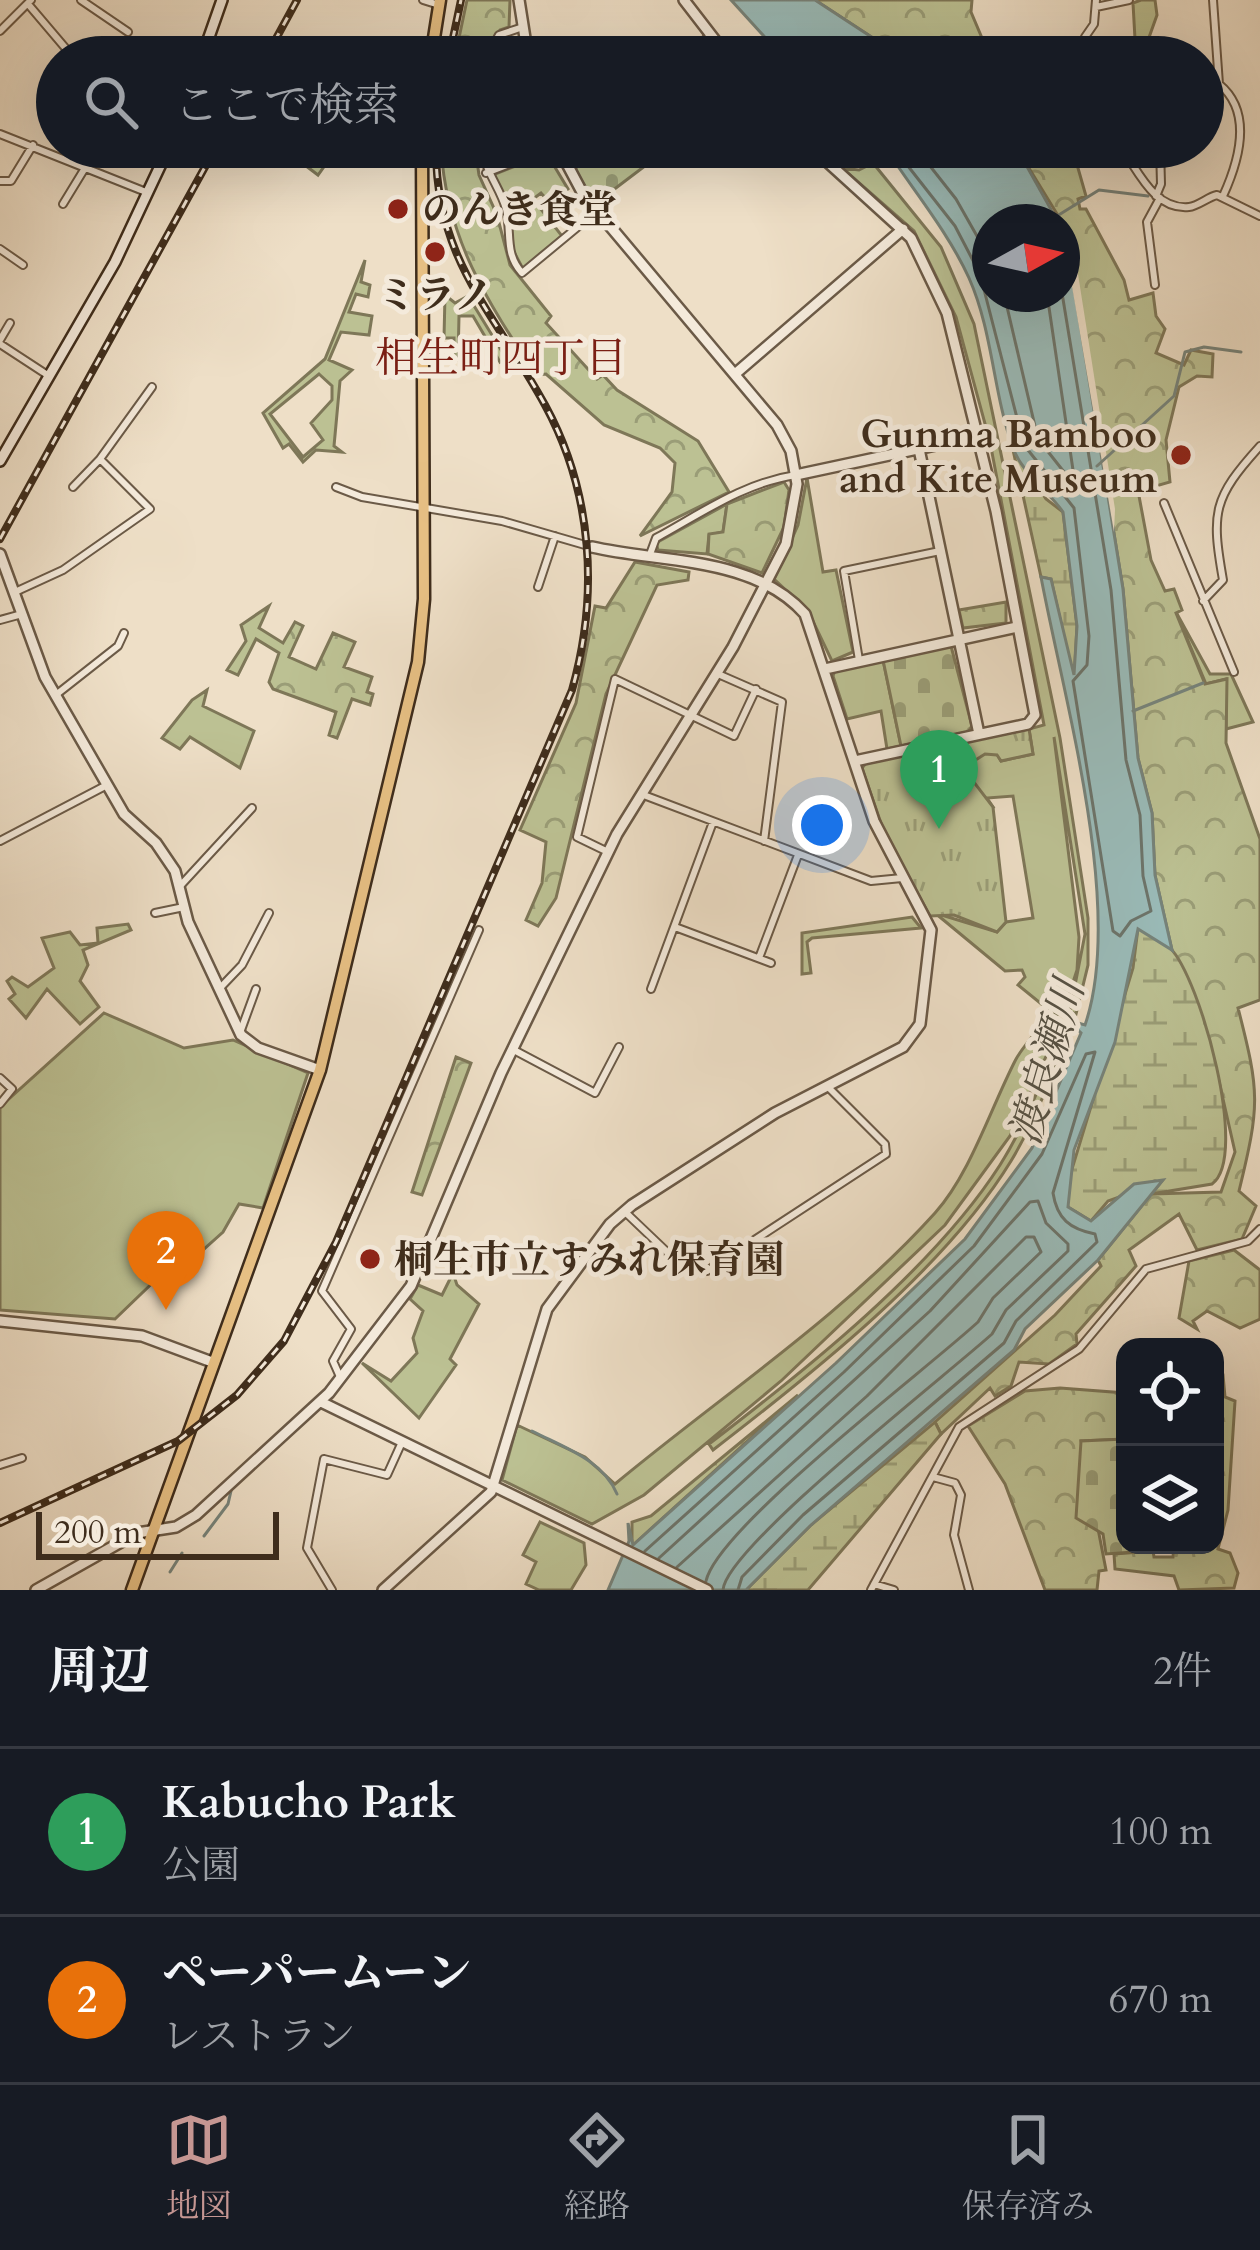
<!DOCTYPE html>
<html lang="ja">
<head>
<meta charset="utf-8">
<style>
	body { margin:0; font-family:Cardo,"Noto Serif JP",serif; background:#20242c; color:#f1f3f6 }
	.controls { position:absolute; right:36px; bottom:36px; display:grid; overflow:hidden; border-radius:24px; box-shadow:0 12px 48px #0002 }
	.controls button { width:108px; height:108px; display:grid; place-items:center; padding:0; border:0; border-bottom:3px solid #363941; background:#171b24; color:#f1f3f6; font:60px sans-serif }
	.compass { position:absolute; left:972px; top:204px; width:108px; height:108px; border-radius:50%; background:#171b24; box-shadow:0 12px 48px #0002; rotate:82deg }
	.scale { position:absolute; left:36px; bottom:30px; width:243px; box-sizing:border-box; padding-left:12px; border:6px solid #3f2d1c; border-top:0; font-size:33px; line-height:42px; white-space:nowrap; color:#3f2d1c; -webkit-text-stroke:9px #f4eadb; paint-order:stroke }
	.you { position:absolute; left:822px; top:825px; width:42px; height:42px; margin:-30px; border:9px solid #fff; border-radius:50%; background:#1a73e8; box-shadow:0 0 0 18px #1a73e833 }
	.badge { display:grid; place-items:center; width:78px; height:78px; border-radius:50%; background:#c59692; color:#fff; font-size:39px; font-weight:700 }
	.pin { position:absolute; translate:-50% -99px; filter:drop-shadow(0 3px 6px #0008) }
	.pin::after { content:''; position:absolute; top:63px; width:42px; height:36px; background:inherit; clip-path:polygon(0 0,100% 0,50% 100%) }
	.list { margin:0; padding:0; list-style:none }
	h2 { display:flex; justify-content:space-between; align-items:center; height:156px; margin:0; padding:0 48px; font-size:51px }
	h2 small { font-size:39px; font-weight:400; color:#9ea1a6 }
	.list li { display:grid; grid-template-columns:78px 1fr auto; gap:36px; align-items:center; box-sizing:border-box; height:168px; padding:0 48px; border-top:3px solid #363941 }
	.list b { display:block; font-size:45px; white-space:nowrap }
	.list p { margin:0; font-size:39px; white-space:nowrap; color:#9ea1a6 }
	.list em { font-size:39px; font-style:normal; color:#9ea1a6 }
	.icon { flex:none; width:66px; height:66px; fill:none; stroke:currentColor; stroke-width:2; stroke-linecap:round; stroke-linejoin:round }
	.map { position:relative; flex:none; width:1260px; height:1590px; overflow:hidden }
	.search { position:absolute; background:#171b24; box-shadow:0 12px 48px #0002; left:36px; right:36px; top:36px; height:132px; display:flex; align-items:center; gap:30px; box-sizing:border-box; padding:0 42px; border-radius:66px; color:#9ea1a6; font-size:45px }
	.sheet { height:492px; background:#171b24 }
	nav { display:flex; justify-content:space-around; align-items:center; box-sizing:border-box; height:168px; border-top:3px solid #363941; background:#171b24; font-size:33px; color:#9ea1a6 }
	nav a { display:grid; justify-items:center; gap:6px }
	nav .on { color:#c59692 }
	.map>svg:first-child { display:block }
</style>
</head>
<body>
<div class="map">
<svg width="1260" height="1590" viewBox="0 0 1260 1590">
	<defs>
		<pattern id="forest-crowns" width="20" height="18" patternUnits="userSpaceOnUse" patternTransform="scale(3)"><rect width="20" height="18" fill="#bcc193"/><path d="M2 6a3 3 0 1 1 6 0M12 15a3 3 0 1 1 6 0" fill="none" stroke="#9a9d77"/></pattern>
		<pattern id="wetland-marsh" width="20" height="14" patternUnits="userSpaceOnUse" patternTransform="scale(3)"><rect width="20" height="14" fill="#bcc193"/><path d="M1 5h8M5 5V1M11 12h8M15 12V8" fill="none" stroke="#9a9d77"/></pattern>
		<pattern id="cemetery-stones" width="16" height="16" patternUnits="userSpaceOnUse" patternTransform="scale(3)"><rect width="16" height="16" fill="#bcc193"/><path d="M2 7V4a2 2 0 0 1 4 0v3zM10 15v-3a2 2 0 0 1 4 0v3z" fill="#9a9d77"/></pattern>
		<pattern id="park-tufts" width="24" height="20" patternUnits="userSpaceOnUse" patternTransform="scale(3)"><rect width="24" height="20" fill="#bcc193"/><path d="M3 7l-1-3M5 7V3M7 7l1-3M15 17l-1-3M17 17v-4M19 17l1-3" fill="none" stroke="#9a9d77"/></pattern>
	</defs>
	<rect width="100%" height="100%" fill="#eedfc7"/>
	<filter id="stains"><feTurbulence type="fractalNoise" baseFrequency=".00167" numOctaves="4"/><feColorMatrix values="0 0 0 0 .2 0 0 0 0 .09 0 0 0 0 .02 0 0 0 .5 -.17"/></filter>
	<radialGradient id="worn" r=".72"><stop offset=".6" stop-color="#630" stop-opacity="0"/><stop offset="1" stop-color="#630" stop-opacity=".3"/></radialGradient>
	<!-- green -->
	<path fill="#bcc193" stroke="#7e7758" stroke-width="3" fill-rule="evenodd" d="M1141,0H1155L1157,15L1142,57H1136L1133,3Z
		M249,147H338L318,175L285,150L268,164Z
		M547,154L568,189L550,203L541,193L533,199L562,236L523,269L512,248L510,209L494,180L495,174Z
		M873,163L941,247L974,324L1060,738L1088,918V965L1076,1014L1070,1011L1085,934L1054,737L1079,937L1077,970L1063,1013L1055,1015L1018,985L1025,977L1022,970L1005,971L935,913L997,932L1006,922L1033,918L1013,796L987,798L993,807L888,831L988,738L1001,761L1033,754L1029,729L1044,725L990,442L956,317L914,231L842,168L859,170Z
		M365,260L361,282L370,285L368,297L356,294L349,312L372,316L369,335L341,332L329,360L352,370L340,381L334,446L342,452L316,450L303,462L289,444L283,448L263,413L325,359ZM319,374L332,386V400L311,423L323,440L303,457L270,414Z
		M445,295L455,303L468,296L506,358L500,362L473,316H459L458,360H454V338H444Z
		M807,478L823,572L836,570L853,652L832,661L808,611L774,579L798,525Z
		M727,504L723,532L709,535L707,554L658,550L656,543Z
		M1176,612L1210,674H1231L1253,722L1226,729V679L1206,684Z
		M883,660L901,746L887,749L881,711L847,719L833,676L835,670Z
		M207,690L203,706L254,731L240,768L190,737L180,749L162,738L192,700Z
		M912,917L921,928L812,938L807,942L811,973L802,974V933Z
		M128,924L131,930L83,950L88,965L80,981L99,1007L80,1024L47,989L26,1018L9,999L15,994L7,981L12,977L28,987L54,968L42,938L70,932L80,945L98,943L97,928Z
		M104,1013L184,1048L233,1040L308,1073L263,1208L239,1204L223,1232L174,1276L167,1269L115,1319L0,1310V1107Z
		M1045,1016L1060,1024L1053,1041L1010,1136L945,1225L781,1381L644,1495L592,1524L502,1480L517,1425L585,1457L615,1484C722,1395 840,1318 935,1213C970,1174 990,1110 1015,1061C1023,1045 1038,1033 1045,1016Z
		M1062,1032L1068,1034C1051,1077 1035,1121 1011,1161C945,1269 813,1373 713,1450L709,1444C806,1370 934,1268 1000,1165C1026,1124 1043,1077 1062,1032Z
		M453,1273L457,1285L479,1304L450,1359L456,1365L419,1418L362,1363L391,1381L417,1353L413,1338L423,1311L410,1299L418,1285L442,1295Z
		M540,1522L584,1543L586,1565L571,1590H539L526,1584L536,1562L523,1555Z"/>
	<!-- forest -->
	<path fill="url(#forest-crowns)" stroke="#7e7758" stroke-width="3" d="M467,0H510L509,27L500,30L484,57H455Z
		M815,0H972L971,12L990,57H902Z
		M441,147H475L479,175L497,215L510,265L551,316L546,323L597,379L603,375L617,390L698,441L729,492L640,536L672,492L675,463L660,448L604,425L546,374L536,375C487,301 446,238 441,147Z
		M1016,147H1072L1086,196L1078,199L1080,209H1086L1124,280L1129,300L1153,293L1156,316L1165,329L1156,353L1184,365L1191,350L1213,354L1212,377L1197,376L1179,387L1166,440L1170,482L1156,486L1152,476L1136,480L1151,560L1165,591L1174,589L1182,610L1176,613L1205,684L1227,679L1226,743L1260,839V1000L1238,1008C1260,1093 1260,1105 1239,1191L1256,1206L1242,1239L1197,1250L1179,1214L1129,1250L1136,1266L1076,1334L1077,1344L1049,1364L1019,1362L1011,1386L995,1396L990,1388L941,1434L935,1422L1055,1315L1101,1266L1098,1260L1151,1194L1221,1192L1235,1152L1213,1055L1172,950L1155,875L1152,813L1138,758L1123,589L1069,256L1062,222Z
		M784,482L789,490L784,527L762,573L708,554L709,534L723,532L727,504Z
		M635,562L689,572L688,580L657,585L606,694L556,898L538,926L526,920L542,883L546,842L520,830L576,703L595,606L606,608Z
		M1006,602V623L963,628L959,610Z
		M269,606L259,628L283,643L295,622L303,626L289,657L316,669L333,633L355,642L344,667L372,677L367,692L373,694L370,705L352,699L337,738L329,735L336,712L273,689L269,682L279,653L256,639L238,675L227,670L246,641L241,625Z
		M456,1057L471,1063L422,1195L412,1192Z
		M1234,1250L1260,1270V1319L1240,1328L1207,1311L1193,1321L1197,1329L1179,1318L1189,1261Z
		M1215,1375H1223L1225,1397L1235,1401L1228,1510L1218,1549L1230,1553L1238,1573L1234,1588L1179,1590L1174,1576L1115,1569L1114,1554L1153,1551L1154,1557H1173L1174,1545H1215Z
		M1060,1388L1125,1393V1439L1081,1441L1106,1570L1099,1571L1097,1590H1045L1005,1484L968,1426L1025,1391Z"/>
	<!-- wetland -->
	<path fill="url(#wetland-marsh)" stroke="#7e7758" stroke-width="3" d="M1013,450L1046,499L1063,512L1077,626L1074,681L1051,579L1041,577Z
		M1138,928C1148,934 1162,940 1170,948C1200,977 1250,1157 1212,1184L1151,1194L1161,1182L1108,1201L1091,1221L1068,1207L1065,1192L1133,968Z
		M798,1395L632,1546V1522L651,1516Z
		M935,1422L941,1434L808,1590H746L811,1525Z"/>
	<!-- cemetery -->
	<path fill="url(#cemetery-stones)" stroke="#7e7758" stroke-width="3" d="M595,147H670L596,203L574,170Z
		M951,646L972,726L968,732L901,746L883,660Z
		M1125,1439V1545H1147V1551L1106,1554L1103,1534L1076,1518L1081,1441Z"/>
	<!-- park -->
	<path fill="url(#park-tufts)" stroke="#7e7758" stroke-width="3" d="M1029,729L1033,754L1001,761L997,755L985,754L963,768L993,807L1006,922L997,932L954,915L930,916L885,835L862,768L867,762Z"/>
	<!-- water -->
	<path fill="#9abcba" stroke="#76837b" stroke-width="3" d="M731,0H815L902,57H783Z
		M885,147H1016L1058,222H990V294H1062V234L1069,256L1123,589L1138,758L1152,813L1155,875L1172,950L1138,929L1115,1042L1074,1150L1068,1207L1091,1221L1134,1184L1163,1180L1098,1260L1025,1329L1014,1350L811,1525L746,1590H608L629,1541L628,1523L633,1545L836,1363L965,1239L1032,1148L1081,1033L1067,1020L1085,1025C1125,909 1064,700 1041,577L1051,579L1074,675L1077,626L1063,512C1049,491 1023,475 1013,448C993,393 993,332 969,278C947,230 912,189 885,147Z"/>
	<!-- pier -->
	<path fill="#eedfc7" d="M1062,228L1075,255L1115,509L1114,532Z"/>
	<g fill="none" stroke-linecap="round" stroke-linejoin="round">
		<!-- shore -->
		<path stroke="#6c746b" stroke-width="3" d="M899,147L904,161L955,226L980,274L1024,445L1074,508L1089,636L1087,665L1073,681L1113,931L1120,936L1131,921L1151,911L1143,876L1140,815L1126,760L1111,590L1062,293
			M915,147L956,199L990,259
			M1004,294L1038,439L1068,477L1073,470L1047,294
			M645,1551L844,1372L974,1246L1042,1154L1086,1054L1095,1052L1053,1193C1057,1219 1070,1229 1095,1234L1097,1242L1016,1321L1004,1343L803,1515L742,1577L738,1590
			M659,1558L930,1311L1030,1202L1038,1201L1046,1223L1068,1244V1251L1006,1310L992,1334C948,1374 726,1547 723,1590
			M677,1567L867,1396L1026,1237H1034L1041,1252L993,1298L978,1322C926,1370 718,1527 706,1581"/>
		<!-- stream -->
		<path stroke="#76837b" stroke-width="3" d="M1057,216L1099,190L1148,196
			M1097,466L1174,396L1185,352L1204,347L1241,352
			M1133,711L1203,683
			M532,1431C563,1447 603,1460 617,1494
			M204,1536L228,1504L231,1491
			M170,1572L182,1553"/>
		<!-- minor casing -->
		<g stroke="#6b5a47" stroke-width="10">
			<path id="minor" d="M81,0L128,32
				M423,0L439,5
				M1213,0L1219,84C1253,112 1239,161 1223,196
				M28,4L73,57
				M1096,7L1129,0
				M0,31L31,0
				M487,57L499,35L520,28
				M1089,57L1085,37L1094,24L1096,0
				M0,134L146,192
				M482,147C485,172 500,187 506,209C512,233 504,253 522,273L597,211
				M1098,147L1105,156H1127C1141,177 1157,210 1189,207C1198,206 1208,197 1217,195L1260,216
				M486,173L553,147
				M0,181H11L33,145
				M1156,196L1161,184L1160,147
				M63,204L85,168
				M0,249L23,265
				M1155,285L1147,222L1160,198
				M0,340L10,323
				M0,344L49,376
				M73,487L100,459
				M336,487L362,497L502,521L592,547
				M1164,503L1234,672
				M649,557L656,538C702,513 743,483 796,475
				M538,587L555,536
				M15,592L63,570L150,509L100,459L152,387
				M1203,601L1223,580C1211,512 1213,498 1260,446
				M0,620L22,614
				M859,660L844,571L940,551
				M718,674L782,702L764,841
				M57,694L118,646L124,633
				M641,794L871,881L902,878
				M0,841L107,785
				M608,852L577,837L615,679L734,736L756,689
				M181,885L252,808
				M155,913L184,907
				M675,927L771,963
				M759,958L798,855
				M221,987L242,965L269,913
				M651,989L713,822
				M241,1030L256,989
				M512,1049L595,1093L619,1047
				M0,1078L12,1089L0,1104
				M624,1211L688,1272L707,1271L886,1154L885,1144L827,1086
				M341,1379L333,1361L351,1329L322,1291L479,930
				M0,1465L22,1458
				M933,1477L955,1483L961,1495L954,1535L969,1590
				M874,1584L894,1590
				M332,1590L307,1548L324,1459L387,1475L402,1442
				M871,1590L959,1427L1079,1349L1146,1269L1248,1241L1260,1229"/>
		</g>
		<!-- tertiary casing -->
		<g stroke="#6b5a47" stroke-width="14">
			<path id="tertiary" d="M519,0L528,57
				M684,0L728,57
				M688,57L711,37
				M811,147L911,238L947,313L996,511L1035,715L1028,724L855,761
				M563,160L581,147
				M735,374L903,229
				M919,449L979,734
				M796,475L978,436
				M0,554L45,677L124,814L156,843L175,871L188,922L241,1035L258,1048L320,1070
				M825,669L1017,627
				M0,1321L142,1336L212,1362
				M321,1402L707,1590
				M36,1590L137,1533L176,1527L196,1515L329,1393L411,1286L501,1073L617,834L733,647L786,544L797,484L791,451L777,425L583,194L558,147
				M383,1590L491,1492L547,1309L610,1224L632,1205L775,1113L903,1047L920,1024L931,930L874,821L805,614C754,556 661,563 592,547"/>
		</g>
		<!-- secondary casing -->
		<g stroke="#3f2d1c" stroke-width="14">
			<path id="secondary" d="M202,57L222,0
				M0,461L115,262L169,147"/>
		</g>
		<!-- trunk casing -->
		<g stroke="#3f2d1c" stroke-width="15">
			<path id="trunk" d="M431,57L440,0
				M132,1590L320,1070L418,662L424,599L422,147"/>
		</g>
		<!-- minor -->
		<use href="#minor" stroke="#f4eadb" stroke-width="6"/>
		<!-- tertiary -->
		<use href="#tertiary" stroke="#f4eadb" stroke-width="9"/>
		<!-- secondary -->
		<use href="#secondary" stroke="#f4eadb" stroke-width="9"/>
		<!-- trunk -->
		<use href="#trunk" stroke="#e7c084" stroke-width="10"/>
		<!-- rail casing -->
		<g stroke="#3f2d1c" stroke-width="8">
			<path id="rail" d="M266,57L297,0
				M449,57L461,0
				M0,539L216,147
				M0,1523L178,1441L237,1395L284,1341L336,1242L572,690C599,595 593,493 545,405C495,313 435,260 436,147"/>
		</g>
		<!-- rail -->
		<use href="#rail" stroke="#f4eadb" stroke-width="3" stroke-dasharray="9" stroke-linecap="butt"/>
	</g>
	<!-- markers -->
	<g fill="#8f2418" stroke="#f4eadb" stroke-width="4.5">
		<circle cx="398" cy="209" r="12"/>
		<circle cx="435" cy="252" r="12"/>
		<circle cx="1181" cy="455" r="12"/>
		<circle cx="370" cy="1259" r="12"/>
	</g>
	<g text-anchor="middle" stroke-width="10" stroke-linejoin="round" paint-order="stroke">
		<!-- poi labels -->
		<g font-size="39" font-weight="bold" fill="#3f2d1c" stroke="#f4eadb" text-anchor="start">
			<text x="422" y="223">のんき食堂</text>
			<text x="435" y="308" text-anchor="middle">ミラノ</text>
			<text x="1157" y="447" text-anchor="end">Gunma Bamboo<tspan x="1157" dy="45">and Kite Museum</tspan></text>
			<text x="394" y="1273">桐生市立すみれ保育園</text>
		</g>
		<!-- neighbourhood labels -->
		<g font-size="42" fill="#7a1f14" stroke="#f4eadb">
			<text x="501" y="372">相生町四丁目</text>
		</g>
		<!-- water labels -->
		<g font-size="42" font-style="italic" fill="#565144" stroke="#f4eadb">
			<text transform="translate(1046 1062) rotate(-74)" y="15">渡良瀬川</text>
		</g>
	</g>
	<rect width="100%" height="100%" filter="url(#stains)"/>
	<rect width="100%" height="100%" fill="url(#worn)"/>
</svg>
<div class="controls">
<button><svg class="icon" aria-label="locate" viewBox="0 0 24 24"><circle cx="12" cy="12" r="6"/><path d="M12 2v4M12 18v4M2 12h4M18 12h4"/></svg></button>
<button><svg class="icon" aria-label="layers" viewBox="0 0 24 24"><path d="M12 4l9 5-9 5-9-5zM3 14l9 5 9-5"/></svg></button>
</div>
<svg class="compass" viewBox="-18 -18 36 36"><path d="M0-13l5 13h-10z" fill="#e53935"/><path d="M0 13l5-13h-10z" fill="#9ea1a6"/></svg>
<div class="scale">200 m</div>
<div class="you"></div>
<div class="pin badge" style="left:939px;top:829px;background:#2e9e5b">1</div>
<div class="pin badge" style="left:166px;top:1310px;background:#e8710a">2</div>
<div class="search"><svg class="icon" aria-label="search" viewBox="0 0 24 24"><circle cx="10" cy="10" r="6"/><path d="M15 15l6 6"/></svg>ここで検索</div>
</div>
<section class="sheet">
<h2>周辺<small>2件</small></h2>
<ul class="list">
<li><span class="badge" style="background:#2e9e5b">1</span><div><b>Kabucho Park</b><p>公園</p></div><em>100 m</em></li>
<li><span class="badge" style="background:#e8710a">2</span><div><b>ペーパームーン</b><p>レストラン</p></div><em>670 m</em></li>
</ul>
</section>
<nav>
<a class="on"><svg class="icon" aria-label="map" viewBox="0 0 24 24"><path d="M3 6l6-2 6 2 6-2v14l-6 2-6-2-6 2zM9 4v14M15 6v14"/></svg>地図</a>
<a><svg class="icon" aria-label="directions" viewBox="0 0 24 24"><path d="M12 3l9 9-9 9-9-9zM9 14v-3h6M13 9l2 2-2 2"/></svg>経路</a>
<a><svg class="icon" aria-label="saved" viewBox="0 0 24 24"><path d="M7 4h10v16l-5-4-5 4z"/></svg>保存済み</a>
</nav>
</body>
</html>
